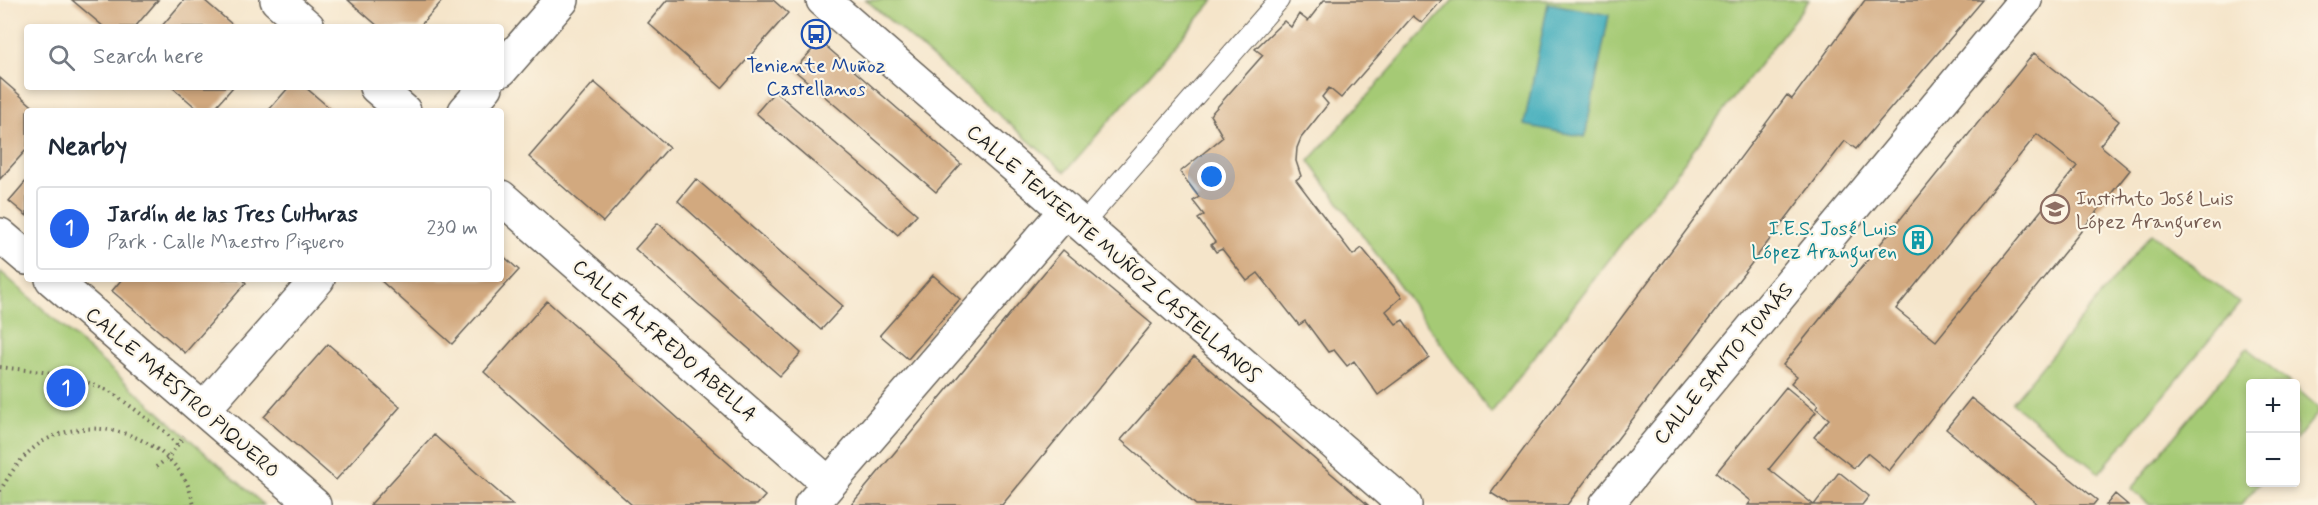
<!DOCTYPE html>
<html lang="en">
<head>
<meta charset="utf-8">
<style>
	body { margin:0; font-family:Mynerve,sans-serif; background:#f2f2f3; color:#1f2937 }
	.controls { position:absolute; right:18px; bottom:18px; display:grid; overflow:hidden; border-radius:6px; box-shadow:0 3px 9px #0003 }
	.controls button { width:54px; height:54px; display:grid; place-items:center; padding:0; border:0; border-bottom:2px solid #e0e1e3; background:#fff; color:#1f2937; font:30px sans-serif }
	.you { position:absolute; left:1212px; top:177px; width:21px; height:21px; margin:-15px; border:4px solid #fff; border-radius:50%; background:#1a73e8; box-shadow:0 0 0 9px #1a73e833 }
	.badge { display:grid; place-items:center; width:39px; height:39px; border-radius:50%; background:#2563eb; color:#fff; font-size:20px; font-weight:700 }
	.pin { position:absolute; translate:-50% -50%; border:3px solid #fff; box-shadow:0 2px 6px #0006 }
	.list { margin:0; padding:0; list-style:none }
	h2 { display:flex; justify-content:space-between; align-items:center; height:78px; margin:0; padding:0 24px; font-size:26px }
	h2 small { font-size:20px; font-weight:400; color:#747a83 }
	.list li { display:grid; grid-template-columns:39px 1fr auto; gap:18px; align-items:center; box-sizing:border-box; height:84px; margin:0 12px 12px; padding:0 12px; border:2px solid #e0e1e3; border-radius:6px }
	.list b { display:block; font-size:22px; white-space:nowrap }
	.list p { margin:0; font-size:20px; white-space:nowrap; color:#747a83 }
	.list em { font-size:20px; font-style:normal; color:#747a83 }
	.icon { flex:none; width:33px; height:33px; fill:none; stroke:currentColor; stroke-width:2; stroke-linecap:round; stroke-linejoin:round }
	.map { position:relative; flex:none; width:2318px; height:505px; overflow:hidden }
	.search { position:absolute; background:#fff; box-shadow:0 3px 9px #0003; left:24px; top:24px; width:480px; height:66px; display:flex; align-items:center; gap:15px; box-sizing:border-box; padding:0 21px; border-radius:6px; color:#747a83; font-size:22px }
	.panel { position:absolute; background:#fff; box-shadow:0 3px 9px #0003; left:24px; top:108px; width:480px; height:174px; border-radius:6px }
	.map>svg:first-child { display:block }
</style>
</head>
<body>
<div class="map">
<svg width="2318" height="505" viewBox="0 0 2318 505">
	<rect width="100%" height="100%" fill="#fcf5e5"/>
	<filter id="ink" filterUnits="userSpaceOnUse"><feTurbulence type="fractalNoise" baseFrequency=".0167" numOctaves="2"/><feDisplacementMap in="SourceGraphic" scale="12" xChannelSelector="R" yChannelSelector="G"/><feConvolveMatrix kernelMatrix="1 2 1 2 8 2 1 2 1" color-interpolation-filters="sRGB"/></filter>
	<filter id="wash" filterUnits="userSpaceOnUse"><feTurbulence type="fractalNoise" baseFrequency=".008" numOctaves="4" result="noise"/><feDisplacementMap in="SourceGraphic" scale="24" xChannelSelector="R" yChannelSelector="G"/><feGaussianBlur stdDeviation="1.35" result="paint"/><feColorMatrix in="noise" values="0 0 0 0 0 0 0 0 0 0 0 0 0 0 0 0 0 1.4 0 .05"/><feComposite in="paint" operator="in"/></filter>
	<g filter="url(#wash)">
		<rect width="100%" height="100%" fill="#f5e5ca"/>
		<!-- green -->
		<path fill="#a5ca74" stroke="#607348" stroke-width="1.5" d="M866,0H1214L1065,172Z
			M1453,0H1809L1491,413L1309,161Z
			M2152,233L2240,303L2099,473L2012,403Z
			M0,271L264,505H0Z
			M2247,348L2290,383L2250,384V482L2260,483L2241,505H2150L2131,489Z
			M2296,388L2318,407V413L2296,440Z"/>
		<!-- water -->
		<path fill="#3dacbb" stroke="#2c646c" stroke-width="1.5" d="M1548,3L1609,15L1585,137L1524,125Z"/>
		<g id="blocks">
			<!-- building -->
			<path fill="#d2a97f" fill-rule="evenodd" d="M72,0H158L135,27H104Z
				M184,0H204L235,27H161Z
				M348,0H443L419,27H379Z
				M667,0H773L788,13L722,88L648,23Z
				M1324,0H1442L1422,23L1413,16L1341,98L1329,88L1322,97L1328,104L1301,138L1297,148L1296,161L1301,176L1296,180L1353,255L1362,248L1402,297L1386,311L1396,324L1403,320L1429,357L1378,395L1354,361L1347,366L1334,350L1328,352L1305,321L1299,325L1258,273L1247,281L1222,249L1216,252L1211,245L1215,242L1198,219L1204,215L1193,201L1199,197L1180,172L1223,137L1210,115L1263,55L1255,49L1284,21L1291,27L1299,14L1308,21Z
				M1865,0H1983L1856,149L1845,141L1567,505H1510L1491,493L1787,95L1792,99Z
				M820,41L961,164L936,192L794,70Z
				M2034,53L2119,121L2100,145L2130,170L1889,471L1867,453L1854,468L1814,437L1829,419L1816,408L1818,405L1791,383L1797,376L1783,365ZM2037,134L2077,166L1936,341L1896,309Z
				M0,78L38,111H27V149L0,179Z
				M594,82L669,147L603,222L529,157Z
				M172,87H233L212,111H200Z
				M289,87H305L333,111H268Z
				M775,91L917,214L898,235L756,113Z
				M696,179L843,306L821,330L678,201Z
				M27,180V216L9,201Z
				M658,223L801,353L780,376L635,249Z
				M1063,250L1152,324L1002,505H851Z
				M501,254L519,270L452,344L379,279H501Z
				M933,275L960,299L908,359L880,335Z
				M122,279H243L246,283L185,353L112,291Z
				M547,301L765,496L757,505H632L484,372Z
				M328,344L400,407L336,480L264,417Z
				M1194,356L1368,505H1196L1121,440Z
				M1786,387L1816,412L1769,469L1814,505L1839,472L1869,496L1862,505H1748L1751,501L1716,473Z
				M1971,398L2097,500L2093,505H2039L1946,429Z
				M434,435L513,505H370Z
				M2115,494L2128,505H2106Z"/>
		</g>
	</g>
	<g filter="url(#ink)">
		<use href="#blocks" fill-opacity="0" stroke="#686259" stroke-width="1.5"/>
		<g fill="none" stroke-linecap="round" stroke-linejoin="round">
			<!-- lane casing -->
			<g stroke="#686259" stroke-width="22">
				<path id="lane" d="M1082,225L1279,0"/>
			</g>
			<!-- street casing -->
			<g stroke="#686259" stroke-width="36">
				<path id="street" d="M277,0L308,27
					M823,0L1405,505
					M501,70L562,0
					M376,87L404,111
					M465,111L486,87
					M501,197L829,484
					M0,235L27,258
					M52,279L314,505
					M204,409L318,279
					M811,505L1066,210
					M1606,505L2025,0"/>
			</g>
			<!-- path -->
			<path stroke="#686259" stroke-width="4" stroke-dasharray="1.5 4.5" stroke-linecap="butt" d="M0,367L68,375L110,391L164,431L177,445
				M156,467L168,458L184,436
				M0,491C11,472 23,454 42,442C91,413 160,433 187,483C190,490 192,498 194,505"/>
			<!-- lane -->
			<use href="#lane" stroke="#fff" stroke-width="20"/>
			<!-- street -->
			<use href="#street" stroke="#fff" stroke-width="33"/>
		</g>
	</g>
	<!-- icons -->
	<defs>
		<g id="bus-ring" transform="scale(1.5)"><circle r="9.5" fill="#fcf5e5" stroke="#1a4fb4" stroke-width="1.5"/><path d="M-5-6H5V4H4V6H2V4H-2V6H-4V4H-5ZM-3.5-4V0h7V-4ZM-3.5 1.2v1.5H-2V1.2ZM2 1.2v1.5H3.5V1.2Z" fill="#1a4fb4"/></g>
		<g id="school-ring" transform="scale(1.5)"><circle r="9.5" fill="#fcf5e5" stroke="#8d6e63" stroke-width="1.5"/><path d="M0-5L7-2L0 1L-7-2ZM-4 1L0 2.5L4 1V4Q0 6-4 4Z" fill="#8d6e63"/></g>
		<g id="building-ring" transform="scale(1.5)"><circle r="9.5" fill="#fcf5e5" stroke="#0f9aa8" stroke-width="1.5"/><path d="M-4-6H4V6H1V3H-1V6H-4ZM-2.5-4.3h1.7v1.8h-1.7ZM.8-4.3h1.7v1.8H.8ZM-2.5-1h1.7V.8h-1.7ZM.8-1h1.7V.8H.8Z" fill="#0f9aa8"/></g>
	</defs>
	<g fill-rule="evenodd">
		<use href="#bus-ring" x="816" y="34"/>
		<use href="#school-ring" x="2055" y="209"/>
		<use href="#building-ring" x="1918" y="240"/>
	</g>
	<g text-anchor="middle" stroke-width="4.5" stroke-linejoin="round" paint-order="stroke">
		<!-- transit labels -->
		<g font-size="20" fill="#164399" stroke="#fcf5e5">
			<text x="816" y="72">Teniente Muñoz<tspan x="816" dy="23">Castellanos</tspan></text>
		</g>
		<!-- education labels -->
		<g font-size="20" fill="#785e54" stroke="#fcf5e5" text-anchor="start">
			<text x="2076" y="205">Instituto José Luis<tspan x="2076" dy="23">López Aranguren</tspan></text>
		</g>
		<!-- culture labels -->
		<g font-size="20" fill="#0d838f" stroke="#fcf5e5" text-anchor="end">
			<text x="1897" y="235">I.E.S. José Luis<tspan x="1897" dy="23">López Aranguren</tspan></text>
		</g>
		<!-- street labels -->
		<g font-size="20" fill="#1c1c1c" stroke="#fcf5e5">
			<text transform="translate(1114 253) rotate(41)" y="7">CALLE TENIENTE MUÑOZ CASTELLANOS</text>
			<text transform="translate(665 340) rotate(41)" y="7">CALLE ALFREDO ABELLA</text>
			<text transform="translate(1723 363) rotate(-50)" y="7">CALLE SANTO TOMÁS</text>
			<text transform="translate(183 392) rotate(41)" y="7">CALLE MAESTRO PIQUERO</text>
		</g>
	</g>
</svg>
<div class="controls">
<button>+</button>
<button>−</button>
</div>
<div class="you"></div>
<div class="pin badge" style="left:66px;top:388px">1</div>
<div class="search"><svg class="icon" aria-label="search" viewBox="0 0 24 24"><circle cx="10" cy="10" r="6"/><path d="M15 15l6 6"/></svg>Search here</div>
<section class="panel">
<h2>Nearby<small></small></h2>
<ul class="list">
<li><span class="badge">1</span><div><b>Jardín de las Tres Culturas</b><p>Park · Calle Maestro Piquero</p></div><em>230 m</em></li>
</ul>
</section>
</div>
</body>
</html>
